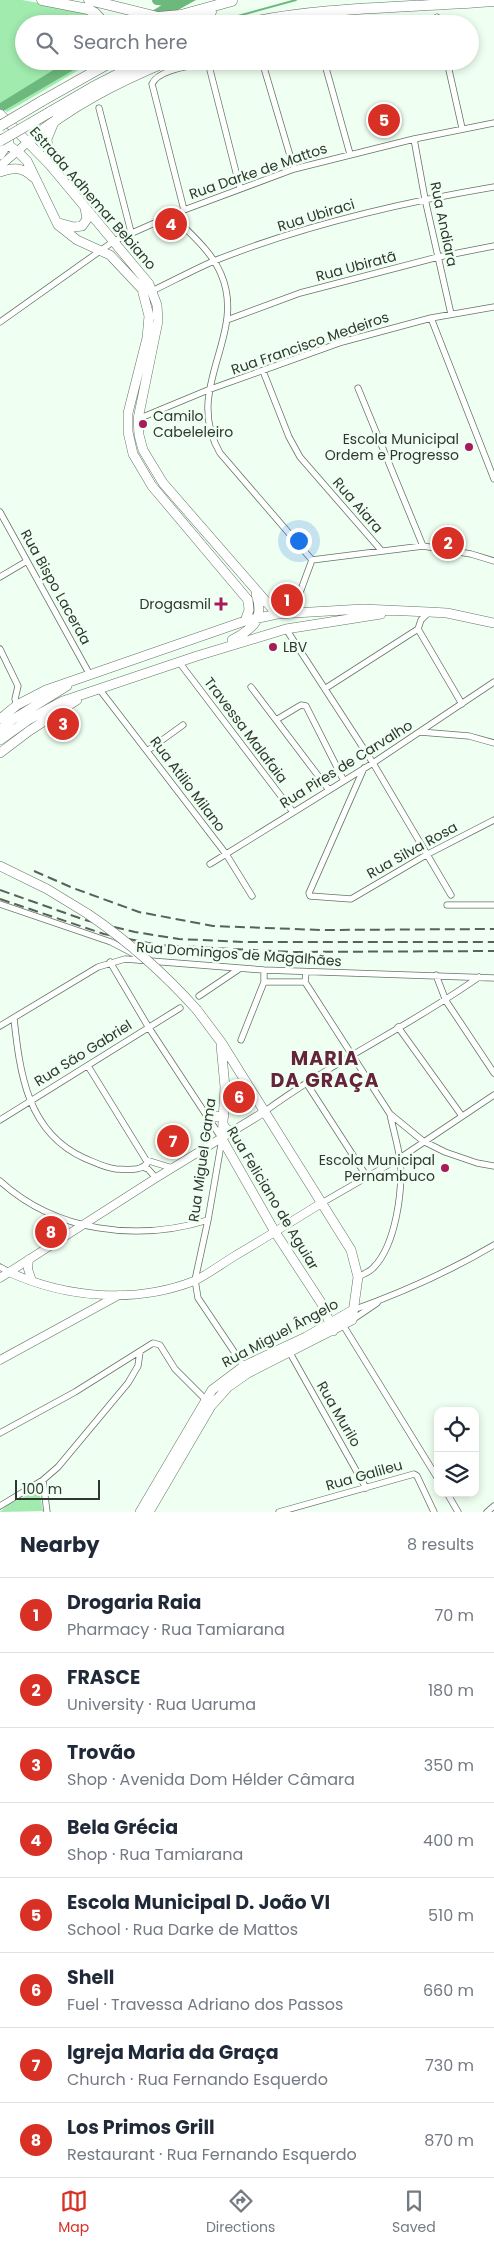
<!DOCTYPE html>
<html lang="en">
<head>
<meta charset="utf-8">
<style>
	body { margin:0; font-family:Poppins,sans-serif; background:#f2f2f3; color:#1f2937 }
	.controls { position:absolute; right:15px; bottom:15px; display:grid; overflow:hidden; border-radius:10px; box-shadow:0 2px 8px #0003 }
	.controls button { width:45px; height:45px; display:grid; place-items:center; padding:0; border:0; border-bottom:1px solid #e0e1e3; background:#fff; color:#1f2937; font:25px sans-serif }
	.scale { position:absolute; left:15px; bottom:12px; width:85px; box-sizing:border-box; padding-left:5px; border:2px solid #2f3730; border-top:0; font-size:14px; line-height:18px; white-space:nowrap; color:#2f3730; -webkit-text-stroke:4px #effff1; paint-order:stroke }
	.you { position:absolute; left:298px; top:540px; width:18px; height:18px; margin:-12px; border:4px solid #fff; border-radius:50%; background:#1a73e8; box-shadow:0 0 0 8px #1a73e833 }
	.badge { display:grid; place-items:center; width:32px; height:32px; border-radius:50%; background:#d93025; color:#fff; font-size:16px; font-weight:700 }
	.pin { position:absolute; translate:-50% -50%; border:2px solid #fff; box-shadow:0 1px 5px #0006 }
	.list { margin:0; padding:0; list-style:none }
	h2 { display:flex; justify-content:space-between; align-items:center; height:65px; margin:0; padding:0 20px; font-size:21px }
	h2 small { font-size:16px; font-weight:400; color:#747a83 }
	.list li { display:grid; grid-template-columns:32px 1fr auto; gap:15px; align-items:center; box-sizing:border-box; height:75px; padding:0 20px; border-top:1px solid #e0e1e3 }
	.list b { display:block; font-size:19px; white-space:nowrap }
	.list p { margin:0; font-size:16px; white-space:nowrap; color:#747a83 }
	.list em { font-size:16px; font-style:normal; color:#747a83 }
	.icon { flex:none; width:28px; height:28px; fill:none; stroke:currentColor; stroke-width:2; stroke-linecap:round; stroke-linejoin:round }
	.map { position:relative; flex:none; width:494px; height:1512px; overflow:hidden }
	.search { position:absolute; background:#fff; box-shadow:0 2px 8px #0003; left:15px; right:15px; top:15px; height:55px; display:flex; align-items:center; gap:12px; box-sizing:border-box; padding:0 18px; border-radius:28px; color:#747a83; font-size:19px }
	.sheet { height:665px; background:#fff }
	nav { display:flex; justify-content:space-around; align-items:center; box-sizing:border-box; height:70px; border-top:1px solid #e0e1e3; background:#fff; font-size:14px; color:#747a83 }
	nav a { display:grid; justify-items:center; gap:2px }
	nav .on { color:#d93025 }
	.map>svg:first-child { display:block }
</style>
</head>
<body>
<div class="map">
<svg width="494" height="1512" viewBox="0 0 494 1512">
	<rect width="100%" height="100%" fill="#effff1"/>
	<!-- green -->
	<path fill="#a1ebaf" d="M0,0H22L83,11L101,24H24V61H94L7,112L0,106Z
		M39,1489L43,1511L0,1512L8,1505Z"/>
	<!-- water -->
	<path fill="#6db97d" d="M170,0H196L153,24H131Z
		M68,61H89L0,113V103Z"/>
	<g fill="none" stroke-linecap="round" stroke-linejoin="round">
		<!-- stream -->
		<path stroke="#6db97d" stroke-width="2" d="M209,24L296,0
			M120,63L122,61"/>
		<!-- river -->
		<path stroke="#6db97d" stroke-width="10" d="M157,0L179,2"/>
		<!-- street casing -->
		<g stroke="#647667" stroke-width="7">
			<path id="street" d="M437,17L439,24
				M262,61L294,169
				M324,61L350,154
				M447,61L462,128
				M208,62L240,188
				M99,108L131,232
				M414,139L425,199L451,314
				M184,210L152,84C159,68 196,66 212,61
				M172,215C189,233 211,250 221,274C248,336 182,388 220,453L312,560
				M152,291C173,281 193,270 214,261C304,225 399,203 494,187
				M431,318L494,479
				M227,320L300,293L438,257L494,246
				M0,322L114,241L184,210L294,169L414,139L494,123
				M263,371L289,437L300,457L380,549
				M358,388L423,546
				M138,419L208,390L342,342L431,318L494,307
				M0,512L90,675
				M312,560L423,546L471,554L494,561
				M0,577L27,561
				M429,612L421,620L418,629L462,704
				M292,614L312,560
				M286,629L373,763L451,895
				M0,649L18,686L15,699L17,705
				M179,662L293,812
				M251,687L329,790
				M326,688L418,629
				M100,690L226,854L252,896
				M276,720L301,705L306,706L344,781
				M420,732L469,736L494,743
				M147,751L183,725
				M364,768L309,893L310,896L351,899L426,855L494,820
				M210,864L373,763L494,682
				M0,904L111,942L136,955
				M447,905H494
				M110,962L149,1028L222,1139L208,1220L195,1280L198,1298L245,1368
				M306,972L305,982L390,1114L423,1141L445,1152L477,1163L494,1166
				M436,975L446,1001L494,1073
				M264,982H305
				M199,996L239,969
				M14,1019C20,1073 27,1132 84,1158C94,1162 105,1168 116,1169C127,1169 142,1172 148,1162
				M0,1026L98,967L125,959L264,970L494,978
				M398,1027L462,1116
				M241,1040L264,982V970
				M88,1066L146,1160L172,1168
				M307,1084L367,1177
				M264,1112C332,1062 410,1026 479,977
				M0,1120L180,1008
				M142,1167L148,1169L156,1178
				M0,1181C56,1232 137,1242 208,1220
				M320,1204L400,1158L494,1095
				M0,1267L9,1272
				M358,1277C363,1274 370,1272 374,1267C396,1244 403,1190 400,1160C398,1145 393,1129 390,1114
				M353,1310C401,1293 450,1271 494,1245
				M352,1320L377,1303
				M343,1325L438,1479
				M290,1353L366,1488
				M0,1433L75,1392L153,1343L160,1345L175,1369L208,1402
				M43,1480L47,1512
				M447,1493L458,1512
				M0,1506L43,1480L58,1467L128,1383L138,1366L140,1352
				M279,1512L414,1474L417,1476L434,1512
				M487,1512L494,1506"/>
		</g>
		<!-- secondary casing -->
		<g stroke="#647667" stroke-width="9">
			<path id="secondary" d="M0,166L28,142
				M29,1259L28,1269L32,1281
				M9,1272C66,1298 135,1304 194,1281C207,1275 220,1265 233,1257C262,1240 291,1222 320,1204
				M0,1278L156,1178L264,1112
				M0,1360L119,1295"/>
		</g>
		<!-- primary casing -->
		<g stroke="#647667" stroke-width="10">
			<path id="primary" d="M0,114L50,165L149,284L157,305L158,321L138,419L139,435L143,450L163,483L277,614
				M0,139L18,152L27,161L58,225L77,240L110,255L142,289L149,316L147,338L128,413V432L133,454L152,486L248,600L249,610L245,621
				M0,155L9,141
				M50,165L47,139L54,122
				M0,172C14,167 22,167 33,177
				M59,223L74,227L82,226L87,219L85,208
				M232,640C253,629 265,619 256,594
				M0,719L17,705L46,690L245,621L277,614L363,609L429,612L447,613L494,623
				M0,730L12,720L67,686
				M0,740L28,720L63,701L197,656L286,629L381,614
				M0,753L29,731L77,700
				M0,866L47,889L88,914
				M221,1045L225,1087L222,1139L275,1232L322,1304L333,1331
				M208,1117L224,1116
				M223,1124L226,1129L233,1132
				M140,1512L212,1390L244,1366L306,1337L353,1310
				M149,1512L211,1406L228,1387L248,1373L352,1320L358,1277L351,1250L221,1042L197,1010"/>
		</g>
		<!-- highway casing -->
		<g stroke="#647667" stroke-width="11">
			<path id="highway" d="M42,0L88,9L95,13L105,24
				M89,0L158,17L181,15L232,1
				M187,24L211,12
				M242,24C325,6 409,8 494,1
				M284,24L303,18
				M42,101L113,61
				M50,112L93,87L144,61
				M28,142C69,106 118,82 168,61"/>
		</g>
		<!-- street -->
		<use href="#street" stroke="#fff" stroke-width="5.5"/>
		<!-- secondary -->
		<use href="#secondary" stroke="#fff" stroke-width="8"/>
		<!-- primary -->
		<use href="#primary" stroke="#fff" stroke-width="9"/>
		<!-- highway -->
		<use href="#highway" stroke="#fff" stroke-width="10"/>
		<!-- rail -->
		<path stroke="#58625a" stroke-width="2" stroke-dasharray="10 5" stroke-linecap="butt" d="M34,871L73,888L139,912L213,926L321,930L494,929
			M0,890L85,920L135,932L179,939L245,942H494
			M0,899L104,934L158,945L292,952L494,951"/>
		<!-- primary-bridge casing -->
		<g stroke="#647667" stroke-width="10" stroke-linecap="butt">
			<path id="primary-bridge" d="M88,914C129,942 164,973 197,1010"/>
		</g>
		<!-- highway-bridge casing -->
		<g stroke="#647667" stroke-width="11" stroke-linecap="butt">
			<path id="highway-bridge" d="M0,126L42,101
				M0,141L50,112"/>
		</g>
		<!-- primary-bridge -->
		<use href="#primary-bridge" stroke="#fff" stroke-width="9"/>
		<!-- highway-bridge -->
		<use href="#highway-bridge" stroke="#fff" stroke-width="10"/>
	</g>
	<!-- markers -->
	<g fill="#a71a5c" stroke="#effff1" stroke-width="2">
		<circle cx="143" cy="424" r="5"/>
		<circle cx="469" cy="447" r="5"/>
		<path d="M218.5 596.5h5v5h5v5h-5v5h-5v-5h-5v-5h5z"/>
		<circle cx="273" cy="647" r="5"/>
		<circle cx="445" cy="1168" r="5"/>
	</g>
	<g text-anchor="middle" stroke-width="5" stroke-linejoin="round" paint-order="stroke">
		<!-- street labels -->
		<g font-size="14" fill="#2f3730" stroke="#effff1">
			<text transform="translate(258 171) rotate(-19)" y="5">Rua Darke de Mattos</text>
			<text transform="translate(93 198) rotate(49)" y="5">Estrada Adhemar Bebiano</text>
			<text transform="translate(316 215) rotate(-17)" y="5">Rua Ubiraci</text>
			<text transform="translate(444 224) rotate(78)" y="5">Rua Andiara</text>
			<text transform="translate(356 266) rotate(-15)" y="5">Rua Ubiratã</text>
			<text transform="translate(310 343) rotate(-19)" y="5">Rua Francisco Medeiros</text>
			<text transform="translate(358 505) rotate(49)" y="5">Rua Aiara</text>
			<text transform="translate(56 587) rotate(61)" y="5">Rua Bispo Lacerda</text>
			<text transform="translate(246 730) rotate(53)" y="5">Travessa Malafaia</text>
			<text transform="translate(346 764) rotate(-32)" y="5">Rua Pires de Carvalho</text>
			<text transform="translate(188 784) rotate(53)" y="5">Rua Atilio Milano</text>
			<text transform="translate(412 850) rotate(-29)" y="5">Rua Silva Rosa</text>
			<text transform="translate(239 954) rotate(4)" y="5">Rua Domingos de Magalhães</text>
			<text transform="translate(83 1053) rotate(-32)" y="5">Rua São Gabriel</text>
			<text transform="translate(202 1160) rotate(-82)" y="5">Rua Miguel Gama</text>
			<text transform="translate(273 1198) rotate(59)" y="5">Rua Feliciano de Aguiar</text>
			<text transform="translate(280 1333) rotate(-28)" y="5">Rua Miguel Ângelo</text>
			<text transform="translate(339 1414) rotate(60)" y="5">Rua Murilo</text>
			<text transform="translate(364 1475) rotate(-16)" y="5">Rua Galileu</text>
		</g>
		<!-- poi labels -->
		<g font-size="14" fill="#2f3730" stroke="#effff1" text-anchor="end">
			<text x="153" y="421" text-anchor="start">Camilo<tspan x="153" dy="16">Cabeleleiro</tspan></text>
			<text x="459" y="444">Escola Municipal<tspan x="459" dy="16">Ordem e Progresso</tspan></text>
			<text x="211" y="609">Drogasmil</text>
			<text x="283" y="652" text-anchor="start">LBV</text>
			<text x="435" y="1165">Escola Municipal<tspan x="435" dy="16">Pernambuco</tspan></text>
		</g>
		<!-- district labels -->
		<g font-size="19" font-weight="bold" letter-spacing="1" fill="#66233c" stroke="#effff1">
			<text x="325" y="1065">MARIA<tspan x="325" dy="22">DA GRAÇA</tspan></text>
		</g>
	</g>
</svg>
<div class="controls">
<button><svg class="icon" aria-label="locate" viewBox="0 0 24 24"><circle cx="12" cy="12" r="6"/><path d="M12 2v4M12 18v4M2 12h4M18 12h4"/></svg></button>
<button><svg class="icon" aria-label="layers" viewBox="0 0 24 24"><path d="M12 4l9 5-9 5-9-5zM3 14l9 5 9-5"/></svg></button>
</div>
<div class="scale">100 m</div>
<div class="you"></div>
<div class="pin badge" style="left:287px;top:600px">1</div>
<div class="pin badge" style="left:448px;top:543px">2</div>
<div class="pin badge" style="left:63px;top:724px">3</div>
<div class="pin badge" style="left:171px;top:224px">4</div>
<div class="pin badge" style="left:384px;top:120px">5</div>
<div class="pin badge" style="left:239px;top:1097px">6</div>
<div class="pin badge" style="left:173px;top:1141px">7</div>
<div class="pin badge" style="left:51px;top:1232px">8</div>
<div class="search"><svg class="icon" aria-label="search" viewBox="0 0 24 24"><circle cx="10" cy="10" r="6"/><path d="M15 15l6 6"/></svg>Search here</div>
</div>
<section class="sheet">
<h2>Nearby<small>8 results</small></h2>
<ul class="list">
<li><span class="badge">1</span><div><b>Drogaria Raia</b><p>Pharmacy · Rua Tamiarana</p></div><em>70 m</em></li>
<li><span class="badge">2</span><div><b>FRASCE</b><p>University · Rua Uaruma</p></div><em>180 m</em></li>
<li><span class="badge">3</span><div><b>Trovão</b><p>Shop · Avenida Dom Hélder Câmara</p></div><em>350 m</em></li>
<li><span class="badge">4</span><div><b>Bela Grécia</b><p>Shop · Rua Tamiarana</p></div><em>400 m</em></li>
<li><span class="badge">5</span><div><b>Escola Municipal D. João VI</b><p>School · Rua Darke de Mattos</p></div><em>510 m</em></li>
<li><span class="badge">6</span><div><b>Shell</b><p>Fuel · Travessa Adriano dos Passos</p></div><em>660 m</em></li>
<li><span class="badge">7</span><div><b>Igreja Maria da Graça</b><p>Church · Rua Fernando Esquerdo</p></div><em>730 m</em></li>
<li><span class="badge">8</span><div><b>Los Primos Grill</b><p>Restaurant · Rua Fernando Esquerdo</p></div><em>870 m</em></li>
</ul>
</section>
<nav>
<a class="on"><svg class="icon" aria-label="map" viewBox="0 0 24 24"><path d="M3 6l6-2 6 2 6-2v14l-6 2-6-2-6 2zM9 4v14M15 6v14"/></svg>Map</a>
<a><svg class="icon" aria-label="directions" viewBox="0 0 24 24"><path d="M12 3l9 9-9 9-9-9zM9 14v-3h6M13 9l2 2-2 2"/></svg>Directions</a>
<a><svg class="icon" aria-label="saved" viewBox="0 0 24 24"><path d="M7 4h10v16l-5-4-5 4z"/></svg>Saved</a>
</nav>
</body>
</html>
